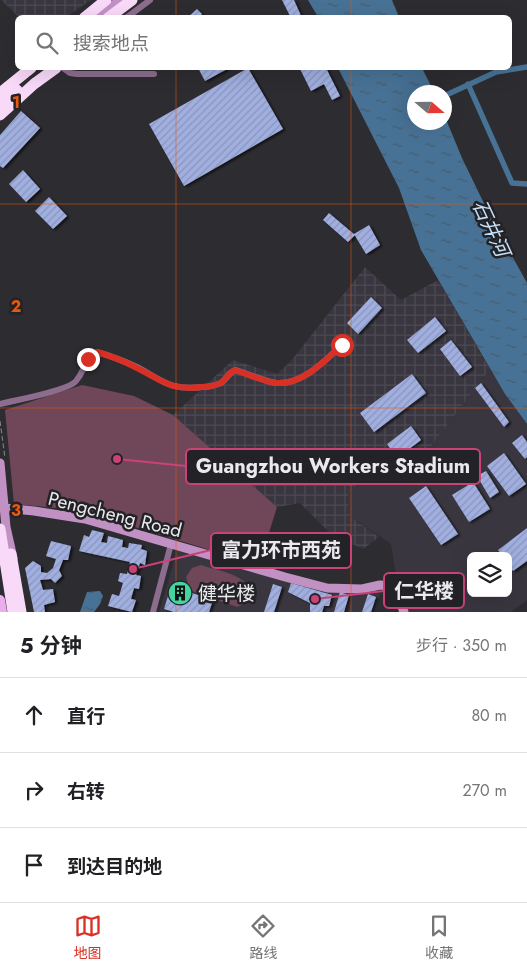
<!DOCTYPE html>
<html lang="zh">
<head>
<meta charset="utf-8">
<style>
	body { margin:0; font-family:Jost,"Noto Sans SC",sans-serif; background:#f6f6f6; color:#202124 }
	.controls { position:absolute; right:15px; bottom:15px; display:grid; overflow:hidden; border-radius:8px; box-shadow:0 5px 20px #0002 }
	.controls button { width:45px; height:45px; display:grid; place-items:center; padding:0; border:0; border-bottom:1px solid #e0e0e0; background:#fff; color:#202124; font:25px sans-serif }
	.compass { position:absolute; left:407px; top:85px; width:45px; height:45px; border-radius:50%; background:#fff; box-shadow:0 5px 20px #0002; rotate:110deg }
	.stop { position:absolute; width:15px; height:15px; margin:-11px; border:4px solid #d93025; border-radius:50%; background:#fff }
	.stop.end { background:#d93025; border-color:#fff; box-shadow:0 1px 5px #0008 }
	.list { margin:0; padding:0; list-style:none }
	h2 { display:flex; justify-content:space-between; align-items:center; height:65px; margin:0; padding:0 20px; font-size:21px }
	h2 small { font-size:16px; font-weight:400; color:#757577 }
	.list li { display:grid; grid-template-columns:32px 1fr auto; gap:15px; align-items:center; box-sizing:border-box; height:75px; padding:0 20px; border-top:1px solid #e0e0e0 }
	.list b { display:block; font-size:19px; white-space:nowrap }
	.list em { font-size:16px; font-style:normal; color:#757577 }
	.icon { flex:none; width:28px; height:28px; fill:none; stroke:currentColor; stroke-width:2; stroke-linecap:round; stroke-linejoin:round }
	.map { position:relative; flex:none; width:527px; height:612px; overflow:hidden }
	.search { position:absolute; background:#fff; box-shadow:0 5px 20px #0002; left:15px; right:15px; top:15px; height:55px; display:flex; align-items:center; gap:12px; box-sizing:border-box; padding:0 18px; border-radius:8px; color:#757577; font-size:19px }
	.sheet { height:290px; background:#fff }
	nav { display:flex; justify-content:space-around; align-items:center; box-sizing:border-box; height:70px; border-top:1px solid #e0e0e0; background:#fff; font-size:14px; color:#757577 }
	nav a { display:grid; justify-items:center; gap:2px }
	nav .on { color:#d93025 }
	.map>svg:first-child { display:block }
</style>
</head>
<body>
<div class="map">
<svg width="527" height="612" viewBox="0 0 527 612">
	<defs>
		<pattern id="industrial-grid" width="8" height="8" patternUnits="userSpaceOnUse" patternTransform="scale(1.25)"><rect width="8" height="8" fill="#393640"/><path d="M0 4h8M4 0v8" fill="none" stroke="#4c4a53"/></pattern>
		<pattern id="water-ripples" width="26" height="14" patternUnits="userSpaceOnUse" patternTransform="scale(1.25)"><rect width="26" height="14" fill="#487295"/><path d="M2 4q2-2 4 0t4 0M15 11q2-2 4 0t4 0" fill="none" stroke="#475c6e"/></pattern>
		<pattern id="building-hatch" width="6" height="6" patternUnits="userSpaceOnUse" patternTransform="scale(1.25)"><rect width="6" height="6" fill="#a0afe0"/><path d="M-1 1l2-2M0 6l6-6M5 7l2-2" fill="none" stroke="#8a95ba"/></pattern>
		<filter id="shadow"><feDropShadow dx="2.5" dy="1.5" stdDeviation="1" flood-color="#0009"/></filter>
	</defs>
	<rect width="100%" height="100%" fill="#2d2c31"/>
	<!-- built -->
	<path fill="#393640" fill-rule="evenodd" d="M490,369L505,394L527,424V600L511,612H408L399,594L391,544L350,516L347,497L372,466L396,483L410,474ZM471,556H508V593H471Z
		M178,548L290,581L369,590L380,594L375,612H159Z"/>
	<!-- industrial -->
	<path fill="url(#industrial-grid)" d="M1,0H91L66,17L20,18Z
		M365,267L401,300L438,280L490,369L410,474L396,483L371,466L347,497L350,516L379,537L363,549L331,534L300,503L277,507L173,415L233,360L277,374L291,361Z"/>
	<!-- green -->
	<path fill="#704759" d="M82,385L134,396L173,415L277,507L259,565L79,510L14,504L5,410Z
		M201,565C218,571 263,577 246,603L237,607L192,591L189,588L186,577L192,568Z"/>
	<!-- water -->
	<path fill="url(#water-ripples)" d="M308,0H392L399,17H318Z
		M338,68H422L434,92H414V122H444L445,117L462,158L491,218L527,283V424L505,394L421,250L399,188Z
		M100,591L103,596L100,604L94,612H80L87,592Z"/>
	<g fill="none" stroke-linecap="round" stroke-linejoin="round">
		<!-- canal -->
		<path stroke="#487295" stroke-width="5.5" d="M468,84L512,183L527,184
			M444,96L496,72L527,67"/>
	</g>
	<!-- building -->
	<path fill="url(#building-hatch)" filter="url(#shadow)" d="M282,0H294L302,18H291Z
		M197,9L202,14L198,18H187Z
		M198,68H229L205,81Z
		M248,68L283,129L184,186L149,124Z
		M301,68H326L340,96L332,100L324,84L311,91L300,69Z
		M21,111L40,128L3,168L0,166V135Z
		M23,170L40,189L26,202L9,184Z
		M49,197L67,216L53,229L35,211Z
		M329,213L355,235L348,242L323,220Z
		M369,225L380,245L366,254L354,234Z
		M371,297L382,308L358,334L347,323Z
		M435,317L446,331L418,353L407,340Z
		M451,340L472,367L460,376L440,349Z
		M412,374L426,393L374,432L360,413Z
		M481,383L509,422L504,427L475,388Z
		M411,426L421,440L397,458L387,444Z
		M522,435L527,442V457L525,459L512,443Z
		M504,453L526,484L509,496L487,466Z
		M486,471L499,492L490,498L477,476Z
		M473,482L490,509L469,522L452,495Z
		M426,486L458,534L441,545L409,498Z
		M527,528V561L513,571L508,564V556H502L498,550Z
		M92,530L104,533L101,542L107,543L108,536L123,540L122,547L128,548L129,543L142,545L141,549L147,551L145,565L140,563L136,575L141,576L139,589L134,588L131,599L136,600L132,612L108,606L112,594L119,596L123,583L118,581L120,573L127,574L130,562L79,551L84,535L89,537Z
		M51,541L71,546L68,560H63L59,570L62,576L55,583L51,579L40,580L43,590L53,589L55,602L44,605L45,612H34L25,568L33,561L41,566V572L47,573L53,568L56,559L46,556Z
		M291,583L332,595L329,606H324L322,612H310V603L288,592Z
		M273,584L282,587L274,612H264Z
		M171,586L213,600L209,612H174L164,609Z
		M340,592L349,595L344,612H334Z
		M368,594L376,597L371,612H362Z"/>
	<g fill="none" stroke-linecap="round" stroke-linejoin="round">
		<!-- path -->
		<path stroke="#89888c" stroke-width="1" stroke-dasharray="5 2.5" stroke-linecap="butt" d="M0,421L5,458"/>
		<!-- street -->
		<path stroke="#8c6d8d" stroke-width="6" d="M126,18L150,0
			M63,68L70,73L77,74H154
			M0,404C15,400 68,391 76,381C86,369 82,363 97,352C111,356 124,361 137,367C163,381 171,391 202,387C208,387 216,385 221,383C227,379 227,374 235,370C246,373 266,382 276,383C303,385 324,361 342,345
			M153,612L171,544"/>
		<!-- secondary -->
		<path stroke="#c291c4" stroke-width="9" d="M97,18L120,0
			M0,463L6,527L13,558
			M4,508L34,511L85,519L285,577L327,588L362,589L380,585L394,586L404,612"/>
		<!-- primary -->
		<path stroke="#ecadee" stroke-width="10" d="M0,600L2,612"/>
		<!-- highway -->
		<path stroke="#f8d9f8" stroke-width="11" d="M84,18L106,0
			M0,103L17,90
			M0,115L34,84L56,68
			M0,529L13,612
			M11,554L21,612"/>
		<!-- highway-bridge -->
		<path stroke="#f8d9f8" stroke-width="11" d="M108,18L132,0
			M0,93L31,68"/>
	</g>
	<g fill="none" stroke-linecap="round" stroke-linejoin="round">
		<!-- route -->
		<path stroke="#d93025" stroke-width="6" d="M88,359L97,352C111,356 124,361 137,368C163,381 171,391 202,387C208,387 216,385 221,383C227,379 226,374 235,370C247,374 265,382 276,383C303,385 324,361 342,345"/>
	</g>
	<!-- grid -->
	<path fill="none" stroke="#e8590c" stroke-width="1" stroke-opacity="0.55" d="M176,0V18M351,0V18M176,68V612M351,68V612M0,204H527M0,408H527"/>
	<!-- icons -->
	<defs>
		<g id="building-disc" transform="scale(1.25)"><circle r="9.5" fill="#43d4a0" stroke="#232227"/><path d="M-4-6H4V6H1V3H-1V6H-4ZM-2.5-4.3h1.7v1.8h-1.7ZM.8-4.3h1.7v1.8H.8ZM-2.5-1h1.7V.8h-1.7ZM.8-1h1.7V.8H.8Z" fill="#111"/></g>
	</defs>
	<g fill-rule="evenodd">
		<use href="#building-disc" x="180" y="593"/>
	</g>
	<g text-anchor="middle" stroke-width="5" stroke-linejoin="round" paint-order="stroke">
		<!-- street labels -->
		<g font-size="19" fill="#eaeaed" stroke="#232227">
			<text transform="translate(115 514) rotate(14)" y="7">Pengcheng Road</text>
		</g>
		<!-- poi labels -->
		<g font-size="19" fill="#eaeaed" stroke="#232227" text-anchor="start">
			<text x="198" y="600">健华楼</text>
		</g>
		<!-- water labels -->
		<g font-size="20" font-style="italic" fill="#c8e1f8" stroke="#232227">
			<text transform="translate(491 228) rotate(65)" y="7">石井河</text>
		</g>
	</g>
	<g font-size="16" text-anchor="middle" font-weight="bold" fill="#e8590c" stroke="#232227" stroke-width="5" stroke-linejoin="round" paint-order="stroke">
		<text x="16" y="108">1</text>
		<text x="16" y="312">2</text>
		<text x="16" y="516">3</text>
	</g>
	<!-- callouts -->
	<path fill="none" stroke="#ca4278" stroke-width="2" d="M117 459L186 466M133 569L211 550M315 599L384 591"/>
	<g fill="#ca4278" stroke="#232227" stroke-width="2">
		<circle cx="117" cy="459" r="5"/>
		<circle cx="133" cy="569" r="5"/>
		<circle cx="315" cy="599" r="5"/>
	</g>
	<g fill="#232227" stroke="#ca4278" stroke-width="2">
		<rect x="186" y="449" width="294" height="35" rx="5"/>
		<rect x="211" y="533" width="140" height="35" rx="5"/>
		<rect x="384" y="573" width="80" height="35" rx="5"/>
	</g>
	<g font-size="20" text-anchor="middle" font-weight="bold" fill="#eaeaed">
		<text x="333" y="473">Guangzhou Workers Stadium</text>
		<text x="281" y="557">富力环市西苑</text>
		<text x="424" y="598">仁华楼</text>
	</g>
</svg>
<div class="controls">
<button><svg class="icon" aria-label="layers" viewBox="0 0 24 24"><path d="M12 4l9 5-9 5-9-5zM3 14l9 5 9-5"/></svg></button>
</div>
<svg class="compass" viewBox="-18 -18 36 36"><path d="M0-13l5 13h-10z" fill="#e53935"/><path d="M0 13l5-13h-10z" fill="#757577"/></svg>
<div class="stop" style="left:342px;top:345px"></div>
<div class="stop end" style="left:88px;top:359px"></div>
<div class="search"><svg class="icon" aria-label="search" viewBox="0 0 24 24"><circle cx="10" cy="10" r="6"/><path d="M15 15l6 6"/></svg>搜索地点</div>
</div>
<section class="sheet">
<h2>5 分钟<small>步行 · 350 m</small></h2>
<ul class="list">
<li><svg class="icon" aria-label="ahead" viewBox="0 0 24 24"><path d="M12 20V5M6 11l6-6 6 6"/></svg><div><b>直行</b></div><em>80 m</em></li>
<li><svg class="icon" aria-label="right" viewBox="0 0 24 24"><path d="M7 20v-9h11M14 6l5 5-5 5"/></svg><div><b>右转</b></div><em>270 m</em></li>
<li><svg class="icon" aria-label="arrive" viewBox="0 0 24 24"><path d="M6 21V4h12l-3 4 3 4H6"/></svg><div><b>到达目的地</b></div></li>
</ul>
</section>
<nav>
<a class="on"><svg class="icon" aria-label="map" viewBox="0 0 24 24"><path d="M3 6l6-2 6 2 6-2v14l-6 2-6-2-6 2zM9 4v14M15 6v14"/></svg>地图</a>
<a><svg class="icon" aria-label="directions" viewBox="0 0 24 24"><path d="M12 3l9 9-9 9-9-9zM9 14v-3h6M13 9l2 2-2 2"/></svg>路线</a>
<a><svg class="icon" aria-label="saved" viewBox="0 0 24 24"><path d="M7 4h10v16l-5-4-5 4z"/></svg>收藏</a>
</nav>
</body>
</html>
